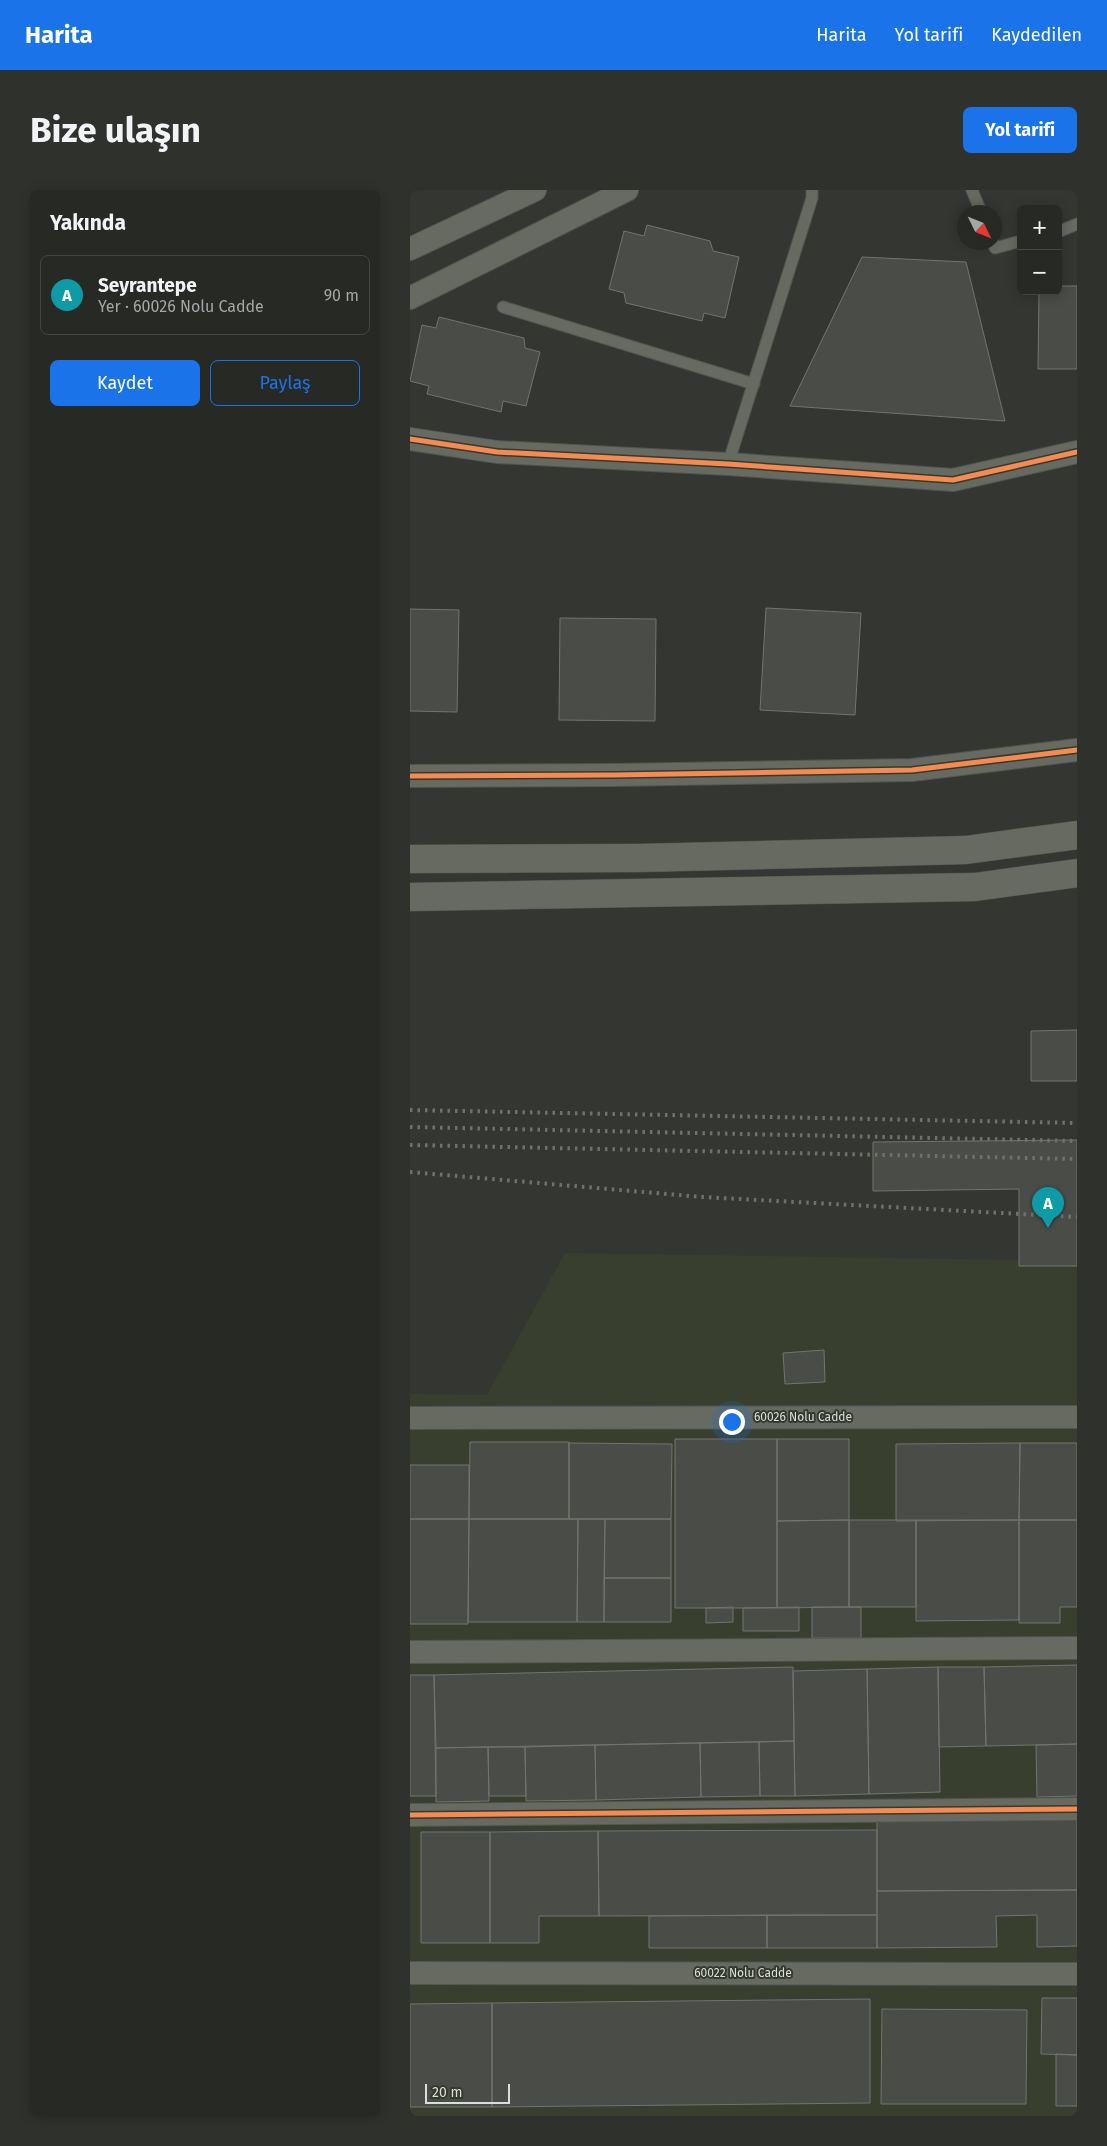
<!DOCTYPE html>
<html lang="tr">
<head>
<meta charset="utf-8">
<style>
	body { margin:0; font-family:"Fira Sans",sans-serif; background:#2f312d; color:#f1f3f6 }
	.controls { position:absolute; right:15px; top:15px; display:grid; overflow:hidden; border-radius:8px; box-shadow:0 2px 12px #0003 }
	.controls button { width:45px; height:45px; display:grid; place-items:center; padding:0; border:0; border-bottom:1px solid #434542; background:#272925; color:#f1f3f6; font:25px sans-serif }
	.compass { position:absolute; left:547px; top:15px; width:45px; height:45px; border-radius:50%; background:#272925; box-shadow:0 2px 12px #0003; rotate:133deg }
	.scale { position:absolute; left:15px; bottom:12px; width:85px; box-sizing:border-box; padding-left:5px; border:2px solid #dbded7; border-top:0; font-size:14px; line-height:18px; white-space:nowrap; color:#dbded7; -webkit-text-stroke:4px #353a2e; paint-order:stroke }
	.you { position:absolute; left:321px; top:1231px; width:18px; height:18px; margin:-12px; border:4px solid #fff; border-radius:50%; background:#1a73e8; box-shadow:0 0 0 8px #1a73e833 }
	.badge { display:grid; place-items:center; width:32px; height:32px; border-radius:50%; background:#1a73e8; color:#fff; font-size:16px; font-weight:700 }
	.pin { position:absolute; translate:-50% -41px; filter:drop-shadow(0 1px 2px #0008) }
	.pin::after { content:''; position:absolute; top:26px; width:18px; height:15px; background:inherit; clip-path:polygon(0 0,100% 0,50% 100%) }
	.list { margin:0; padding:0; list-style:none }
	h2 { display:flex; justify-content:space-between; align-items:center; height:65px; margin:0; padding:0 20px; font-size:21px }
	h2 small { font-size:16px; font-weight:400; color:#a4a6a7 }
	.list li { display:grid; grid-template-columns:32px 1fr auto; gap:15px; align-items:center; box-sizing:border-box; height:80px; margin:0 10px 10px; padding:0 10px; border:1px solid #434542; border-radius:8px }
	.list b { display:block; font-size:19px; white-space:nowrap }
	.list p { margin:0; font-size:16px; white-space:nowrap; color:#a4a6a7 }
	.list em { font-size:16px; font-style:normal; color:#a4a6a7 }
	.actions { display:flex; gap:10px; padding:15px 20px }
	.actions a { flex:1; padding:11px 0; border:1px solid #1a73e8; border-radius:8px; text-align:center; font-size:18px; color:#1a73e8 }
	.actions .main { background:#1a73e8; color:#fff }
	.map { position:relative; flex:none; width:667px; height:1926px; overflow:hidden; border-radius:8px }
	header { display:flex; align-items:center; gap:30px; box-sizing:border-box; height:70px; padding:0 25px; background:#1a73e8; color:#fff }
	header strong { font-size:24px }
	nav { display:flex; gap:28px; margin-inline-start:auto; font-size:18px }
	.intro { display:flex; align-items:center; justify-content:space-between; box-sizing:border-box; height:120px; padding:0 30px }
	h1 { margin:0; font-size:35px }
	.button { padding:12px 22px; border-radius:8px; background:#1a73e8; color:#fff; font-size:18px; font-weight:700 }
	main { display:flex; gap:30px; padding:0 30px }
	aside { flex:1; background:#272925; border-radius:8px; box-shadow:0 2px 12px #0003 }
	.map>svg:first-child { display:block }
</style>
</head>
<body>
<header>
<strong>Harita</strong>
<nav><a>Harita</a><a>Yol tarifi</a><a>Kaydedilen</a></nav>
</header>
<div class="intro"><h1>Bize ulaşın</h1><a class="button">Yol tarifi</a></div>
<main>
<aside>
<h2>Yakında<small></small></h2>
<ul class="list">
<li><span class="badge" style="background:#0f9aa8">A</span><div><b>Seyrantepe</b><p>Yer · 60026 Nolu Cadde</p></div><em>90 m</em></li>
</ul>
<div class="actions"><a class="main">Kaydet</a><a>Paylaş</a></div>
</aside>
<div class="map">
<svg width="667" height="1926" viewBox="0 0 667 1926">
	<rect width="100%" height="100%" fill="#343731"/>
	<!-- built -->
	<path fill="#383f2f" d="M155,1063L667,1071V1926H0V1204L77,1205Z"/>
	<!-- building -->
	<path fill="#4a4c48" stroke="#72746f" d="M237,35L300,51L303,61L329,67L315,128L294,123L292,131L216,113L214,103L199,99L214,41L234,46Z
		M452,67L556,72L595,231L380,216Z
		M648,96H667V179H628L629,101H648Z
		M29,127L114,148L115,158L130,162L116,216L93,211L91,222L17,204L19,196L0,191L12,135L26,138Z
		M356,418L451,423L445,525L350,520Z
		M0,419L49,420L47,522L0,521Z
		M150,428L246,429L245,531L149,530Z
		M667,840V891H621V841Z
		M667,950V1076H609V999L463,1001V952Z
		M414,1160L415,1192L375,1194L373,1163Z
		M265,1249H367V1418H265Z
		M367,1249H439V1330L367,1331Z
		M60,1252H159V1329H59Z
		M159,1253L262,1254L261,1329H159Z
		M610,1253L609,1330L486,1331V1254Z
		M610,1253H667V1330H609Z
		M0,1275H59V1329H0Z
		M0,1329H59L58,1434H0Z
		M59,1329H168L167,1432H58Z
		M168,1329H195L194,1432H167Z
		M195,1329H261V1388H194Z
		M439,1330V1417L367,1418V1331Z
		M439,1330H506V1417H439Z
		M506,1330H609V1430L506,1431Z
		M609,1330H667V1417H650V1433H609Z
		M194,1388H261V1432H194Z
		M323,1417V1432L296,1433V1418Z
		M389,1417V1441H333V1418Z
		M402,1417H451V1448H402Z
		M667,1475V1554L576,1556L574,1477Z
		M383,1477L384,1551L26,1558L24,1485Z
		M528,1477H574L576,1556L529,1557Z
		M528,1477L530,1602L459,1604L457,1479Z
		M457,1479L459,1604L385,1606L383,1481Z
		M0,1485H24L26,1606H0Z
		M384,1551L385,1606H350L349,1552Z
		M349,1552L350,1606L291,1607L290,1553Z
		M290,1553L291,1607L186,1610L185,1555Z
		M667,1554V1606L627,1607L626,1555Z
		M185,1555L186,1610L116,1611L115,1557Z
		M78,1557L79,1611L26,1612V1558Z
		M78,1557H115L116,1606H79Z
		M667,1630V1700L467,1701V1631Z
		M467,1640V1725L189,1726L188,1641Z
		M188,1641L189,1726H129V1753H80V1642Z
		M11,1642H80V1753H11Z
		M667,1700V1756L627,1757V1725L586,1726L587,1757L467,1758V1701Z
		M357,1725V1758H239V1726Z
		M357,1725H467V1758H357Z
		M632,1808H667V1865L631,1864Z
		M460,1809V1913L82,1917V1813Z
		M82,1813V1917H0V1814Z
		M472,1819L617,1820L616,1914H471Z
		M646,1864L667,1865V1916H646Z"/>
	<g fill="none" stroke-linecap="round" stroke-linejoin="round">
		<!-- service casing -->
		<g stroke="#525450" stroke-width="13">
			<path id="service" d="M562,0L571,22
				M648,42L667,34
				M583,52L585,58L611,51
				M93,117L344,194
				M318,274L402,8V0"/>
		</g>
		<!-- minor casing -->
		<g stroke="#525450" stroke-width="24">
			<path id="minor" d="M0,59L125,0
				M0,108L217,0
				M0,249L87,262L318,274L543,290L667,262
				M0,586L205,585L502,580L667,560
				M0,1228L667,1227
				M0,1462L667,1458
				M0,1625L667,1619
				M0,1783L667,1784"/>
		</g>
		<!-- tertiary casing -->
		<g stroke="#525450" stroke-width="29">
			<path id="tertiary" d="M0,669L229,668L556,660L667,645
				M0,707L565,697L667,683"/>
		</g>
		<!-- service -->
		<use href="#service" stroke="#666a60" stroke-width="11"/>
		<!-- minor -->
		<use href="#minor" stroke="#666a60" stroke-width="22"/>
		<!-- tertiary -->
		<use href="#tertiary" stroke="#666a60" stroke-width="28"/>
		<!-- rail -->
		<path stroke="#6f726a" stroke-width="4" stroke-dasharray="2.5 5" stroke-linecap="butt" d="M0,920L667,933
			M0,937L667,951
			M0,955L667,969
			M0,982L292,1007L667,1027"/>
		<!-- cycleway casing -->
		<g stroke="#353a2e" stroke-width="8">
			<path id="cycleway" d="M0,249L87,262L318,274L543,290L667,262
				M0,586L205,585L502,580L667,560
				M0,1625L667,1619"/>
		</g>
		<!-- cycleway -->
		<use href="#cycleway" stroke="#f68b52" stroke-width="5"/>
	</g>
	<g text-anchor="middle" stroke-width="4" stroke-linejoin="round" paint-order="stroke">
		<!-- street labels -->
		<g font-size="12" fill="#dbded7" stroke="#353a2e">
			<text x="393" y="1231">60026 Nolu Cadde</text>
			<text x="333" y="1787">60022 Nolu Cadde</text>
		</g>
	</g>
</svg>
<div class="controls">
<button>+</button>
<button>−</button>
</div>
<svg class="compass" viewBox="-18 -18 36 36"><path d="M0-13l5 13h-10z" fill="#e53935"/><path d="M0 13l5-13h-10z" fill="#a4a6a7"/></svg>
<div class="scale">20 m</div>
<div class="you"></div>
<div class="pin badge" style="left:638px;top:1038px;background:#0f9aa8">A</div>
</div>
</main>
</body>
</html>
